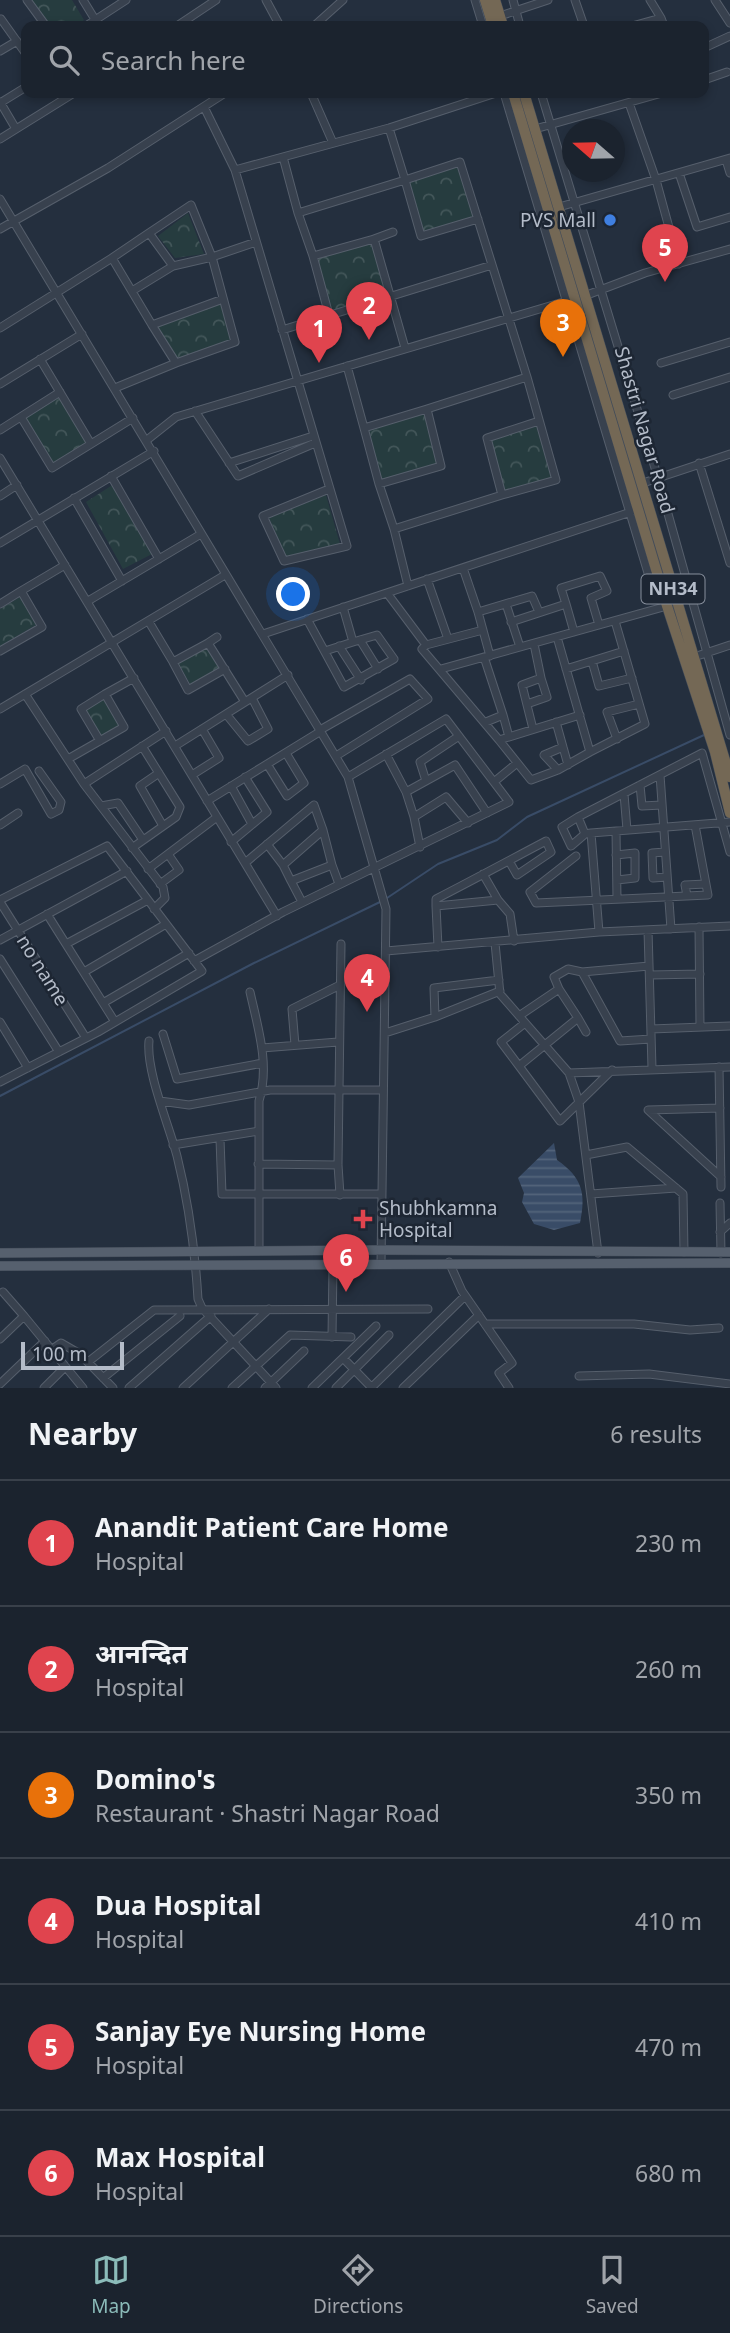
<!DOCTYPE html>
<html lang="en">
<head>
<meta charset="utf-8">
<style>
	body { margin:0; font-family:"Noto Sans","Noto Sans Devanagari",sans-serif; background:#282f3a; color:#f1f3f6 }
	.compass { position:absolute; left:562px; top:119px; width:63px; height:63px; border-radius:50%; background:#1b232e; box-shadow:0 4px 10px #0003; rotate:290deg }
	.scale { position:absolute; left:21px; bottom:18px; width:103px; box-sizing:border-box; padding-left:7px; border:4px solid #b4bcc9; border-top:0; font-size:19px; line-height:24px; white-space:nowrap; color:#b4bcc9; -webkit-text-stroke:5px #1d2633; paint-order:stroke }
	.you { position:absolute; left:294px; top:595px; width:24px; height:24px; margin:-18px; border:5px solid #fff; border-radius:50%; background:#1a73e8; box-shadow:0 0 0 10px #1a73e833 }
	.badge { display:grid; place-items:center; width:46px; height:46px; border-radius:50%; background:#8bbbb9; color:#fff; font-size:23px; font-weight:700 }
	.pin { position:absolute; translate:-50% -58px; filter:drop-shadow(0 2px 4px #0008) }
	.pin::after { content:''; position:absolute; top:37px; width:24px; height:21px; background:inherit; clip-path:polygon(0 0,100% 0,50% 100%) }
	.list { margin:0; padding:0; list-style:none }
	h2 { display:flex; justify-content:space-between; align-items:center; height:91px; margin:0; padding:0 28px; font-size:30px }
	h2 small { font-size:23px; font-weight:400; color:#a0a4aa }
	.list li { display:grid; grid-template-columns:46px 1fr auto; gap:21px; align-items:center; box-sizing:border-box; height:126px; padding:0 28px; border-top:2px solid #39404a }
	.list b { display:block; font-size:26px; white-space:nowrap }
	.list p { margin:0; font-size:23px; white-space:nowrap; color:#a0a4aa }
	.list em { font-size:23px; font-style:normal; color:#a0a4aa }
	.icon { flex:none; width:38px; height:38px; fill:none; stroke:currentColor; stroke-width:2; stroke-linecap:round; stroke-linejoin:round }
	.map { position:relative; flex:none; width:730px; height:1388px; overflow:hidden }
	.search { position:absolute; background:#1b232e; box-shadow:0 4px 10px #0003; left:21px; right:21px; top:21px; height:77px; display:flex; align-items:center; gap:18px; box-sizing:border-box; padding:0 24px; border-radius:14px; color:#a0a4aa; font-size:26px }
	.sheet { height:847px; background:#1b232e }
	nav { display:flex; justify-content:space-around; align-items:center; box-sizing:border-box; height:98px; border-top:2px solid #39404a; background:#1b232e; font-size:19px; color:#a0a4aa }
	nav a { display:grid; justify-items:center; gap:4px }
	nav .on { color:#8bbbb9 }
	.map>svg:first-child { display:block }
</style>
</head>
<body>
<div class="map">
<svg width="730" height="1388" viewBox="0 0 730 1388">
	<defs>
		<pattern id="park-crowns" width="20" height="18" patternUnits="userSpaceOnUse" patternTransform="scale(1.75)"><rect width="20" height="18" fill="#263c3f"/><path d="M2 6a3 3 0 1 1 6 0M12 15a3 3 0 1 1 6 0" fill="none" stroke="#435659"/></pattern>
		<pattern id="water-rules" width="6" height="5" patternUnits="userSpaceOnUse" patternTransform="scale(1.75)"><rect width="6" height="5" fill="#394c67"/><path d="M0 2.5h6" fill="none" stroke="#53647b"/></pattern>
	</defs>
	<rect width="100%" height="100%" fill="#242f3e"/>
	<!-- park -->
	<path fill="url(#park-crowns)" d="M31,0H72L84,20L76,26H50Z
		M457,167L474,217L423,232L409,182Z
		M188,213L204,254L175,258L158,236Z
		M371,243L389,294L332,311L317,259Z
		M221,303L231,341L177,359L157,327Z
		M58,397L87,443L53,465L25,419Z
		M425,412L438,464L382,479L368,430Z
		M538,426L552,479L504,492L491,440Z
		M114,484L152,554L123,569L86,502Z
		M326,495L340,544L286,557L269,518Z
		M20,597L36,625L0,646V609Z
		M207,647L219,668L190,684L178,663Z
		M104,699L120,726L100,737L85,710Z"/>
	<!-- water -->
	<path fill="url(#water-rules)" d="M554,1143L557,1160C583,1178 586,1194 580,1223L554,1230L534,1224L522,1202L524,1193L518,1178Z"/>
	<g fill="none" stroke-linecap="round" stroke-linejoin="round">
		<!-- stream -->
		<path stroke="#394c67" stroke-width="2" d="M387,898L438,864L497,840L527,817L704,735
			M0,1096L254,963L382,901"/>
		<!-- minor casing -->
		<g stroke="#565f6c" stroke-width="9">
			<path id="minor" d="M27,0L46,26
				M83,0L99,26
				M266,0L280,26
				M475,0L483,26
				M513,0L520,26
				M575,0L584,26
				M650,0L661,18
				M715,0L730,23
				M500,16L548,0
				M1,19L26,54
				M86,26L126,0
				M177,26L216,0
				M314,26L343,0
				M632,26L661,18L664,26
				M704,48L730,36
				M0,51L17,41
				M704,80L727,72
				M311,93L333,143
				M504,93L648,573L659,585
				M541,93L658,478L730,735
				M0,102L16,129
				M0,103L26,87
				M629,103L656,180L679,264
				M204,107L235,170
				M535,129L662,93
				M0,139L74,93
				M283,157L298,213
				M726,160L730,173
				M679,173L697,227L730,217
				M0,199L348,777L386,909L381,1263
				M191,205L212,257L173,266L149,233Z
				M559,207L730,158
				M0,229L108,168L225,93
				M149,233L112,258L152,325
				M374,239L393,232
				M313,256L298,213L405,180L389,128
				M132,291L173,266
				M587,295L645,273L730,249
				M223,299L152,325L176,363L235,342L212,257L256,242
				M329,315L313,256L374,239L405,348
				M0,328L112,258
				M282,330L492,265
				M40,359L91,444L133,418
				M661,363L730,342
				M347,366L364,428
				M527,377L556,480L502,495L487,438L539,421
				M0,384L82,334
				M115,388L176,363
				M673,395L730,377
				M427,409L364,428L379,484L441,466L427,409L527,377L460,162L405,180L421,236L478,219
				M195,411L238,476L315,443
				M21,417L52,468L91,444
				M0,430L60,392
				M147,440L176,417L570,300
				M0,458L277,916
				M229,463L313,436
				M699,463L730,563
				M111,476L159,559
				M643,483L730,454
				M379,484L394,529L502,495
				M329,489L263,516L284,561L347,546L235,170L389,128L496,93
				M0,496L17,485
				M74,498L122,581
				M394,529L408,586
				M0,543L154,451
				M463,568L478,612
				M427,579L448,639
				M387,593L426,645L422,649L499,740L580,715
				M88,601L201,534
				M0,604L21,591
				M506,604L520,647
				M566,604L574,632
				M307,619L344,687L394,659L377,635L353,642L343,607
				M149,622L173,662
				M511,622L566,604L561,588L600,576L607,591L591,598L599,625
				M263,634L634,511
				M217,637L208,643L245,702
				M360,640L378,669
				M208,643L173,662L188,690L225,669
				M534,644L541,678
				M426,645L483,630
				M339,646L361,680
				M0,651L42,627L21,591L65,565
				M325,651L353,642
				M490,656L478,612L532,596L539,612
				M484,657L503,715L486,722
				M691,658L730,645
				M592,661L599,686L632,678
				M441,669L667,606
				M566,669L624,651
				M25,694L84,784L163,887L165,898L154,909
				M527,704L547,697L541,678L522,685L533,729
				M0,709L225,575
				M226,714L248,741L268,729L252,698
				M503,715L509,737
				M556,722L568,765
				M320,730L410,679L428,699L336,756
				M617,739L607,712L639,704
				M499,740L531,780L558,770L590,752L557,637
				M100,741L81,709L105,694
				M175,746L288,675
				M590,752L645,724L615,621
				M386,754L406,792L414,817
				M68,759L124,727L105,694L134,678
				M267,764L287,796L304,783L286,753
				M558,770L544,755L563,747
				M159,773L140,786L163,826
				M192,775L219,758L202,729
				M660,775L671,929
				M426,781L420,762L459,736
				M494,782L517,763
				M0,784L25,769L51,814L59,810L61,802L39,771
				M84,784L166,731
				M640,785L642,806L662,805
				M231,786L252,824
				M406,792L455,765L487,813
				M624,794L627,830
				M207,801L321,731
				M101,806L118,803L143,840
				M578,817L562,827L571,846L585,834
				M0,825L18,813
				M616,831L617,899
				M591,833L585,834L578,817L702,753L730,852
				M231,842L267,812L245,777
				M420,847L414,817L446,797L468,823
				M132,848L176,817L180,807L142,746
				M665,852L652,853L653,878L667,877
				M616,855L635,853V878L617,880
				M576,856L530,892L536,903L708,895L695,825
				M245,863L314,805L323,830L283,865L267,844
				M283,865L291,881L332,865L323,830
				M332,865L339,884
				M148,869L217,817
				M483,874L498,900
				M291,881L302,902
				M160,884L179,870L168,854
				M687,896L685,885L706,884
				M0,900L107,846L202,971L98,1032L0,1082
				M0,902L86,1038
				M436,906V899C473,880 510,860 546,841L551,852L517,875L509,861
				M47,914L115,1022
				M699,927L700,1027
				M648,930L652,1068
				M599,932L591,833L730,822
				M0,940L127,871
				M495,943L500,994L569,1073L730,1067
				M66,944L148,900
				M438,947L436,906L498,900L510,914L514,941
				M386,951L599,932L730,926
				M0,959L59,1052
				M194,961L283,912L509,802L446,719L348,777
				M649,966L582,972L620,1041L651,1039
				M84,972L166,924
				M650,975L700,974
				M499,980L434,988L435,1017L500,991
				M559,989L554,977L568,969L582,972
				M250,992C258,1028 270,1065 259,1101V1251
				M103,1003L189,953
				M519,1016L559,989L578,1018L519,1066L501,1042L525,1023
				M578,1018L586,1032
				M0,1022L28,1068
				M651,1029L730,1026
				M385,1033L435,1017
				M163,1034L177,1079L263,1063
				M149,1041C146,1072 169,1125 177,1156C189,1204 195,1250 198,1299L202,1308L276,1388
				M295,1045L292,1009L340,985
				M262,1048L338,1042
				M519,1066L560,1121L612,1070
				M719,1067L721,1187
				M569,1073L579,1102L598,1253
				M160,1101L189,1105L270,1090H383
				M720,1108L648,1110L721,1177
				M220,1139L222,1194H381
				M173,1145L259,1131
				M586,1155L627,1147L683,1194L684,1252
				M258,1164L338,1165
				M591,1194L676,1188
				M340,1195L338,1165L341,944
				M720,1203L721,1253
				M720,1232L730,1223
				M449,1262L462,1291L512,1363L499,1373L509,1388
				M24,1316L83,1388
				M485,1324H634L690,1330L719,1328
				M332,1337L333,1264
				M0,1339L24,1316L3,1292
				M51,1350L61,1343L80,1354L113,1388
				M343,1358L372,1388
				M88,1362L154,1310L428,1309
				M579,1376L649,1374L730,1384
				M103,1378L180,1316
				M0,1384L45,1341
				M44,1388L64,1368
				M129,1388L211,1316
				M183,1388L269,1309
				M232,1388L290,1335L351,1337
				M265,1388L304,1351
				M312,1388L376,1326
				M336,1388L389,1335
				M371,1388L465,1296
				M403,1388L479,1315"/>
		</g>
		<!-- major casing -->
		<g stroke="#414a57" stroke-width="10">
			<path id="major" d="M0,1253L381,1250L730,1252
				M0,1266L730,1263"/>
		</g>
		<!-- highway casing -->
		<g stroke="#434c59" stroke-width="11">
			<path id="highway" d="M485,0L493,26
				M495,0L503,26
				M513,93L667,606L715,752L730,813
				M524,93L730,777"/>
		</g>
		<!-- minor -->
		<use href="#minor" stroke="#38414e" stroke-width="7"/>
		<!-- major -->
		<use href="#major" stroke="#56606e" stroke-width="9"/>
		<!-- highway -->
		<use href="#highway" stroke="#746855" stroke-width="10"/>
	</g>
	<!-- markers -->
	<circle fill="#3f7fe0" stroke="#1d2633" stroke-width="2.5" cx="610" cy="220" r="7"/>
	<path fill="#e0444e" stroke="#1d2633" stroke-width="2.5" d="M359.5 1208.5h7v7h7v7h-7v7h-7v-7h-7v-7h7z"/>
	<g text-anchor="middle" stroke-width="5" stroke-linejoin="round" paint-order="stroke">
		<!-- shield labels -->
		<rect fill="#1d2633" stroke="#878f9c" stroke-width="2" x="641.5" y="574.5" width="63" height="29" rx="5"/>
		<g font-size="18" font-weight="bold" fill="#b4bcc9">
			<text x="673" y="595">NH34</text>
		</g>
		<!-- poi labels -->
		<g font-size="19" fill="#b4bcc9" stroke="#1d2633" text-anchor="end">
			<text x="596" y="227">PVS Mall</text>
			<text x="379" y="1215" text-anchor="start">Shubhkamna<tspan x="379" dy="22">Hospital</tspan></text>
		</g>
		<!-- street labels -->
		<g font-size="19" fill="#b4bcc9" stroke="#1d2633">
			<text transform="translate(645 430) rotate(74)" y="7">Shastri Nagar Road</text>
			<text transform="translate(43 970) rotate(58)" y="7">no name</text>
		</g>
	</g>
</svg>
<svg class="compass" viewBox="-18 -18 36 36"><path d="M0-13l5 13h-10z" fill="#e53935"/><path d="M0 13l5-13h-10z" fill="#a0a4aa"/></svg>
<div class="scale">100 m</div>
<div class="you"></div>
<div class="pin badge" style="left:319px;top:363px;background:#e0444e">1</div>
<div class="pin badge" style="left:369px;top:340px;background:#e0444e">2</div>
<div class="pin badge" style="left:563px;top:357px;background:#e8710a">3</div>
<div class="pin badge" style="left:367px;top:1012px;background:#e0444e">4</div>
<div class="pin badge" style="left:665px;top:282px;background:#e0444e">5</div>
<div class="pin badge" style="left:346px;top:1292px;background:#e0444e">6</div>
<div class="search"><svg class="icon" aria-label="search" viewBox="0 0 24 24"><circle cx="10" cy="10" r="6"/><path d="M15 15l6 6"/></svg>Search here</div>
</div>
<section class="sheet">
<h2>Nearby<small>6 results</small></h2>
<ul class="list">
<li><span class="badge" style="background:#e0444e">1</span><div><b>Anandit Patient Care Home</b><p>Hospital</p></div><em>230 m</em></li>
<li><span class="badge" style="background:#e0444e">2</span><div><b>आनन्दित</b><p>Hospital</p></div><em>260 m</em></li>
<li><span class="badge" style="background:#e8710a">3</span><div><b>Domino's</b><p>Restaurant · Shastri Nagar Road</p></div><em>350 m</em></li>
<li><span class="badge" style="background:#e0444e">4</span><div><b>Dua Hospital</b><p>Hospital</p></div><em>410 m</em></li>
<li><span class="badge" style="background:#e0444e">5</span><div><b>Sanjay Eye Nursing Home</b><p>Hospital</p></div><em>470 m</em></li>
<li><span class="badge" style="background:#e0444e">6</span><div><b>Max Hospital</b><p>Hospital</p></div><em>680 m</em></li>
</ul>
</section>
<nav>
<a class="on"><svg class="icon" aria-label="map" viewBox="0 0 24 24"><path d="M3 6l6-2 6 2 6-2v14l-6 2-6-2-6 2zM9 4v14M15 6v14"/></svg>Map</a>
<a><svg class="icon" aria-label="directions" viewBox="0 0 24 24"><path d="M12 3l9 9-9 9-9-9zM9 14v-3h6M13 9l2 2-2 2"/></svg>Directions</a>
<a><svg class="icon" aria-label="saved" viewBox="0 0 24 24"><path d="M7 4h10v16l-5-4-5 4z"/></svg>Saved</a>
</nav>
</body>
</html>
